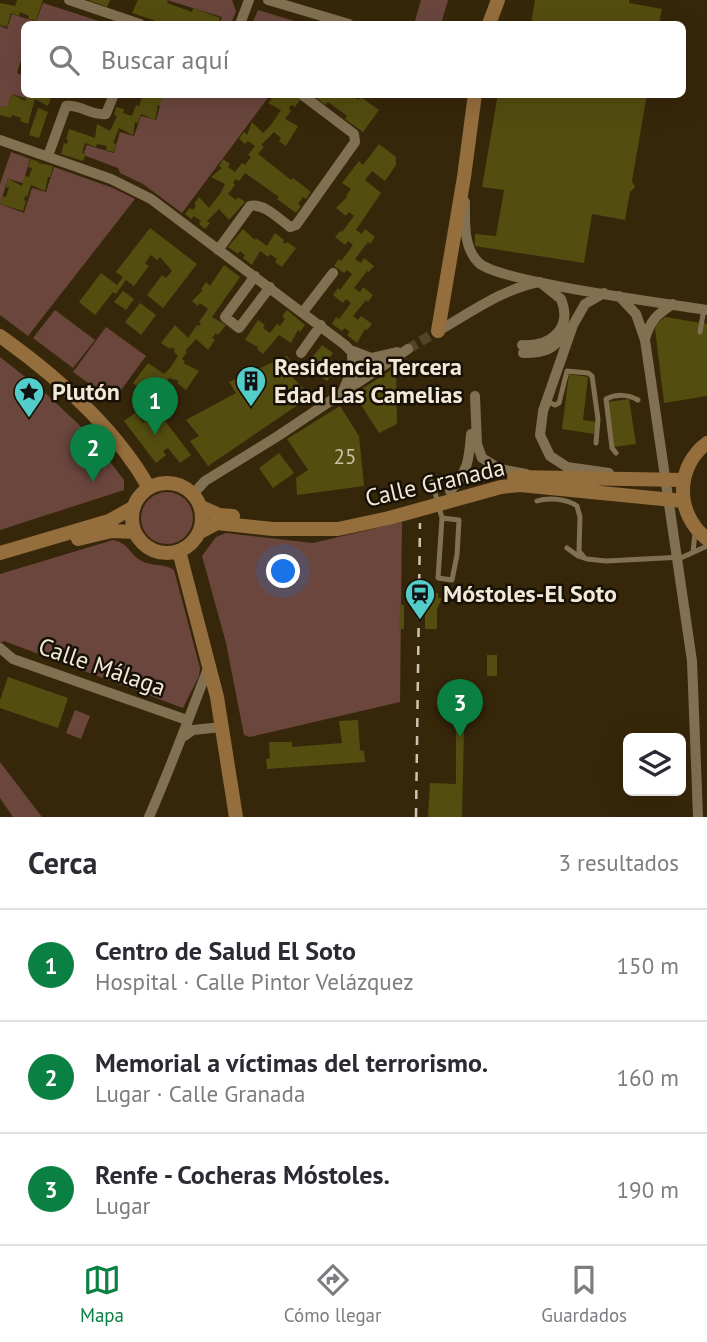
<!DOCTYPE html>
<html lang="es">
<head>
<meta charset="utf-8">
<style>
	body { margin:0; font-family:"PT Sans",sans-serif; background:#f2f2f3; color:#2b2b33 }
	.controls { position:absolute; right:21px; bottom:21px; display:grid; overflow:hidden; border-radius:10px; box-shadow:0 7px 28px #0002 }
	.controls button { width:63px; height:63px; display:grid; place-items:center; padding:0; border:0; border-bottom:2px solid #e1e1e2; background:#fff; color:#2b2b33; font:35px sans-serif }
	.you { position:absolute; left:284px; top:572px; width:24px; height:24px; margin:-18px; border:5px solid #fff; border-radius:50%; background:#1a73e8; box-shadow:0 0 0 10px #1a73e833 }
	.badge { display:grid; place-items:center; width:46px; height:46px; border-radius:50%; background:#0b8043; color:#fff; font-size:23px; font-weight:700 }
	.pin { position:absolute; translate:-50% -58px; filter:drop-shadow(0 2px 4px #0008) }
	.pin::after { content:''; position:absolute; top:37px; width:24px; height:21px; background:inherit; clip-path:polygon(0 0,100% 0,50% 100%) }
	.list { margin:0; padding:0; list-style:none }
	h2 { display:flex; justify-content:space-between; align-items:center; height:91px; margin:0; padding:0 28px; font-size:30px }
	h2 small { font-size:23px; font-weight:400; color:#7c7c81 }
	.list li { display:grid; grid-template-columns:46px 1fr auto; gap:21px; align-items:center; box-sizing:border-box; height:112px; padding:0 28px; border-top:2px solid #e1e1e2 }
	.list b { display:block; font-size:26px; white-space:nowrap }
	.list p { margin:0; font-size:23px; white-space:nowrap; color:#7c7c81 }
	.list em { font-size:23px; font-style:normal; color:#7c7c81 }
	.icon { flex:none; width:38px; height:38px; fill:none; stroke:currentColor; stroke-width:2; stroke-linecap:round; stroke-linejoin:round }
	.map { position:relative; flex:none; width:707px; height:817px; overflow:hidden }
	.search { position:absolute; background:#fff; box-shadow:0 7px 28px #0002; left:21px; right:21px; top:21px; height:77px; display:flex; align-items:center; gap:18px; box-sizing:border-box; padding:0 24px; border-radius:10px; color:#7c7c81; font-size:26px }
	.sheet { height:427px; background:#fff }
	nav { display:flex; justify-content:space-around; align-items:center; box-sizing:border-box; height:98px; border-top:2px solid #e1e1e2; background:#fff; font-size:19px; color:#7c7c81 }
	nav a { display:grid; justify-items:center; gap:4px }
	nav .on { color:#0b8043 }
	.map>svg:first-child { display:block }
</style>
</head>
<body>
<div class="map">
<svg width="707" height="817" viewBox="0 0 707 817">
	<rect width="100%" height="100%" fill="#37270a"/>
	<!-- green -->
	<path fill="#6a463d" d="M167,0H232L236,11L231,24H220L222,17Z
		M421,0H448L441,24H414Z
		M43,3L102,22L101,24H24V50L17,73L24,76V94L26,95L25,98L12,94L7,108L0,106V26L7,29L12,14L36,22Z
		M258,10L304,24H252Z
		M163,95H270L182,213L143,184L120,173L118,168L86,156L84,152L87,145L114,153L120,132L134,136L141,116L156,120Z
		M11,152L30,159L23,183L8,179L0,204L24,213L32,188L46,192L54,167L113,188L135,199L28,336L0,315V184Z
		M55,310L95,340L73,368L33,338Z
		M106,327L146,356L113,401L73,372Z
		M0,357L43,391L89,434L124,480V490L0,530Z
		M141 518a26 26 0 1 1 52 0a26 26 0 1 1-52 0Z
		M402,522L400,702L250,737L244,735L226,643L202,556L216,537L226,533L313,543Z
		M113,540C128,543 129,553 140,560C151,567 164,563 174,570L200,668L199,676L183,708L4,641L0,643V574Z
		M75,710L90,716L81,739L66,733Z
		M0,762L42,817H13L0,798Z"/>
	<!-- building -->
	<path fill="#544d10" d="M17,0H43L36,21L28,19L29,16L20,12L19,16L11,13L7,27L0,25V3L15,6Z
		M88,0H110L107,7Z
		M138,0H168L167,3L192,12L193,8L220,18L218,24H165L132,13Z
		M535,0H629V3L662,9L659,24H531Z
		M12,94L25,101L27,94H50L48,98H51L48,106L35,99L28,124L20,121L21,118L12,115L11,118L0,115V106L7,108Z
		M143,94L164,95L160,106L158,105L155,120L141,114L138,123L135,122L133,135L119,128L113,143L116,144L114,152L106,150L107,146L97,144L96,147L85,143L82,153L86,154L83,161L61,154L64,143L67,144L68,140H66L69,129L95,138L97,124L110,131L117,116L114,115L116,107L124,109L123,113L132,116L136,105L139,106Z
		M273,94H287L291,98L294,95L300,100L295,107L292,105L290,106L289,108L291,111L285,119L298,126L286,146L279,141L281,138L274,132L261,145L264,147L258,154L291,180L293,178L311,192L306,199L303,197L298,204L301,206L296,213L277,199L279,197L245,173L239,181L236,179L233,183L235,185L228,194L236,200L238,197L245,202L229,220L219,209L207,221L210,223L205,229L199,224L201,221L194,216L191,219L185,214L190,208L193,210L196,205L194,204L199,197L209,208L220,194L225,184L211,177L222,168L219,166L223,159L230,164L228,167L235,172L242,163L245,165L251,157L248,155L255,146L248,141L245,144L239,139L244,132L247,135L252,122L263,133L271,125L281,110L268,103L273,97L275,99L277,96Z
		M312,94H350L358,100L361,97L379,110L363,132L345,119L347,116L328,102L325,105Z
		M498,94H647L632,181L635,187L630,192L625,220L592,214L584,263L475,246V234L496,236L504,190L482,187Z
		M38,108L48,112L39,138L29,135Z
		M379,144L396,157V165L385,181L372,171L365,180L381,193L356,230L362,234L365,229L375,237L370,244L368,242L355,259L361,263L364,258L374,266L369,272L367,271L354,288L360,292L363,287L373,295L368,302L366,300L353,316L358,320L361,316L372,324L367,330L365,329L357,343L347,335L350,332L345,328L342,331L332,324L336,317L339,319L351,303L346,299L343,303L333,295L338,288L340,290L352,274L347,270L344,273L334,266L339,259L341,261L353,245L348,241L345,245L335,237L340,231L342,232L354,216L349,212L346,216L336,208L347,197L346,196L351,189L342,183L359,161L363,165Z
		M31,159L39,162L38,163L53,166L50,177H48L45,191L31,185L27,197L25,196L24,200L26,201L23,211L0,204L3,196L6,197L9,188L6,187L8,179L22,186L25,176L29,177L32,168L28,167Z
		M150,228L197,264L163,308L147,295L162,275L166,278L172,271L160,257L157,260L151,255L145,263L149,266L134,286L126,280L116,294L113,292L95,315L79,302L101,273L117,285L123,277L116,272Z
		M243,229L255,240L256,238L267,246L275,233L284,240L283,242L285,244L287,242L296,248L282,267L275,262L277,259L270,254L268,257L260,251L252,265L243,258L245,255L240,251L238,254L228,247Z
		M224,265L240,277L212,317L226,325L218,335L216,333L212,338L215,340L208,350L196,339L185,351L187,352L182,359L185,361L183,363L199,371L186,390L177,383L179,381L169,378L154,399L133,383L148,363L164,374L170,368L178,356L174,352L175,350L172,347L170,349L161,343L175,325L188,338L197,325L199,326L201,323L199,322L208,309L200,303L198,306L192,301L203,290L201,289L206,282L210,286Z
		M123,291L134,299L126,310L114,302Z
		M140,303L156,315L141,335L125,322Z
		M287,310L305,325L300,332L298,330L291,343L279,335L263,354L257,349L258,347L245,340L258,320L265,325L263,328L270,333L277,324L280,326L285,319L282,316Z
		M665,317L707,324V396L664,403L655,329L657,324Z
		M322,345L333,353L326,362L336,369L327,381L306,365Z
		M287,356L297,373L293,378L311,396L208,466L190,441L199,436L186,420L236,393L229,382Z
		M396,367L397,424L379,433L354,394Z
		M569,374L588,377L583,420L596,422L594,434L562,429Z
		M629,399L636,444L614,447L608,402Z
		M340,406L359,436L364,486L297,495L296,478L308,470L287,439Z
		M156,409L191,455L180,463L168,448L163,451L166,455L156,463L124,421L135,413L143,423L147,420L146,417Z
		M279,453L294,473L273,488L259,468Z
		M425,590H433V593H438V598H442L437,609V629H425Z
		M400,605H404V629H399Z
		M487,655H497V676H487Z
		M8,677L68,698L58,728L0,708V700Z
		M465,690L462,817H428L430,783L456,784V691Z
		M358,720L360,750H359L364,751L365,762L267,769L266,759L270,758L269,742H292V747L342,743L339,721Z"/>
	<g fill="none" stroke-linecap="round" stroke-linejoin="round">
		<!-- street-tunnel -->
		<path stroke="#534429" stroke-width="10" stroke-dasharray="10 5" stroke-linecap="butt" d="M408,349L438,331"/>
		<!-- lane -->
		<path stroke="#827052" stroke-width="5" d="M700,332L704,309
			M546,401L555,405L559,403L567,371L588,373L592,376L598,419L596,443
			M616,453L612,448L606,399C616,394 628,394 638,400
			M432,482L442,518
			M537,501C549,497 567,499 577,506L580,517L579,551L584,557
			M442,518L459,520L457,555L452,580L438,578Z
			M567,548L578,556L587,559L606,561L683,557L707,546
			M693,552L695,533"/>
		<!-- street -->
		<path stroke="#827052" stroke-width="10" d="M69,0L140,24
			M268,0L349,24
			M240,24L249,0
			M0,140L111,179L151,199L345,345C362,361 364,370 350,388
			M48,156L66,106C80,104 91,116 106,114L114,94
			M465,202C465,222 463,248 479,263C499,282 670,304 707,310
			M218,250L250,206C264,203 278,218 290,227L296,225L355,142L354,134L301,94
			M255,276L225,317L239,328L270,287
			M604,293L585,304L573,325L543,411L540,435L550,456L567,467L609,473
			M619,296L636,314L645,340L692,661L698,817
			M303,312L333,273
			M438,331C470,313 504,288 540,282L561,299C573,329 550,347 522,345
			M645,339C650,321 657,314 673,304
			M350,350L371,358L397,352
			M301,353L321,325
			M523,353C546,353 552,350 567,332
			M343,391L353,367L352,356
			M475,396L477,444L482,458L500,469L526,474
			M450,491C468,471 469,461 471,434
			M193,494L205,481L278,436L408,349
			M0,648L13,659L187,720
			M183,737L193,730L222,727
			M149,817C171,767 189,717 209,666"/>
		<!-- secondary -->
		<path stroke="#956e3d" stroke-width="14" d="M489,24L498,0
			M438,331L464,177L475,94
			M0,336C56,376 115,427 149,488
			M707,443C675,467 675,514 707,539
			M514,477L684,480
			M132 518a35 35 0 1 1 70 0a35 35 0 1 1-70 0Z
			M201,507L219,515L233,516
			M200,532L217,523L273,529H338L389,518L501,487L520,485L683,501
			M78,539L112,531L135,532
			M179,551L217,697L236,817
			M0,553L109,521L134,507"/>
		<!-- rail -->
		<path stroke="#cfc4b2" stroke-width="2.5" stroke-dasharray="9 9" stroke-linecap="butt" d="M416,817L420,523"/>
	</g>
	<!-- icons -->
	<defs>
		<g id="building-pin" transform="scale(1.575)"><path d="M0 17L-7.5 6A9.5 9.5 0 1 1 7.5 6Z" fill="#53cdca" stroke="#181206"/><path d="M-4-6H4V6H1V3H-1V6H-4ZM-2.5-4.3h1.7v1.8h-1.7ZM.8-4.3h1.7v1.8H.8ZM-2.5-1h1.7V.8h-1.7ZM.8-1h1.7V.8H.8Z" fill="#111"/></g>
		<g id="sight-pin" transform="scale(1.575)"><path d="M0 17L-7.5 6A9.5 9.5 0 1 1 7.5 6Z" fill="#53cdca" stroke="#181206"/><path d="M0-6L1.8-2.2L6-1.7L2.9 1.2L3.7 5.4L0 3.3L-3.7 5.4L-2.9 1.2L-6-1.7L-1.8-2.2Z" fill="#111"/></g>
		<g id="station-pin" transform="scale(1.575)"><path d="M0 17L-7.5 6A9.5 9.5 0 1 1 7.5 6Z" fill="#53cdca" stroke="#181206"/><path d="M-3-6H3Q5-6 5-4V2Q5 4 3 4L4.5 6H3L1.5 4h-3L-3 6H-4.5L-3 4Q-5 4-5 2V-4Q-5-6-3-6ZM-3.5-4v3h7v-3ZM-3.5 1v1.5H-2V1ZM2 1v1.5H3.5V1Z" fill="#111"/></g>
	</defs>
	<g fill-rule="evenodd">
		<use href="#building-pin" x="251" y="381"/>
		<use href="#sight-pin" x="29" y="392"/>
		<use href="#station-pin" x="420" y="594"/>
	</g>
	<g text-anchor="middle" stroke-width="5" stroke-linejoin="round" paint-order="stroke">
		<!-- number labels -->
		<g font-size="21" fill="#cbc2a7">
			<text x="345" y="464">25</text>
		</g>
		<!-- poi labels -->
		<g font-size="24" font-weight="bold" fill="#f3e9d9" stroke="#181206" text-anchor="start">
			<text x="274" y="375">Residencia Tercera<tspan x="274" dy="28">Edad Las Camelias</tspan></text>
			<text x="52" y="400">Plutón</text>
			<text x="443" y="602">Móstoles-El Soto</text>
		</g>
		<!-- street labels -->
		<g font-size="24" fill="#f3e9d9" stroke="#181206">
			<text transform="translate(435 483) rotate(-13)" y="8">Calle Granada</text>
			<text transform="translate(102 667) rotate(19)" y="8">Calle Málaga</text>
		</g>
	</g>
</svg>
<div class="controls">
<button><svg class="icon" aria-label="layers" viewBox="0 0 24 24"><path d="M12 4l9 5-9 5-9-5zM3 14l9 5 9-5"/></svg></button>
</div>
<div class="you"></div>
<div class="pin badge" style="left:155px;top:435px">1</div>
<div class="pin badge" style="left:93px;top:482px">2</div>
<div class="pin badge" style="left:460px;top:737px">3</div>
<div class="search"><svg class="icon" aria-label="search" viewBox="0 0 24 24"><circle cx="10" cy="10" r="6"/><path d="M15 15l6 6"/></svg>Buscar aquí</div>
</div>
<section class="sheet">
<h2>Cerca<small>3 resultados</small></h2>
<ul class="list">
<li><span class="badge">1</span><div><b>Centro de Salud El Soto</b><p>Hospital · Calle Pintor Velázquez</p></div><em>150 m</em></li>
<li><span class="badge">2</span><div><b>Memorial a víctimas del terrorismo.</b><p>Lugar · Calle Granada</p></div><em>160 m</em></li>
<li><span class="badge">3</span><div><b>Renfe - Cocheras Móstoles.</b><p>Lugar</p></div><em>190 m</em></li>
</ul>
</section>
<nav>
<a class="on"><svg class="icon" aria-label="map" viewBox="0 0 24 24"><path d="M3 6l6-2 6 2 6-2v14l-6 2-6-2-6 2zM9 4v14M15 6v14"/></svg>Mapa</a>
<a><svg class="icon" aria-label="directions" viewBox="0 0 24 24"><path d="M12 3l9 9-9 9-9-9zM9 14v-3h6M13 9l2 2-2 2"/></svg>Cómo llegar</a>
<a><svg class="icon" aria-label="saved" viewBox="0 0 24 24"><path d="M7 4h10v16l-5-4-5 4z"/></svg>Guardados</a>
</nav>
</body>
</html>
